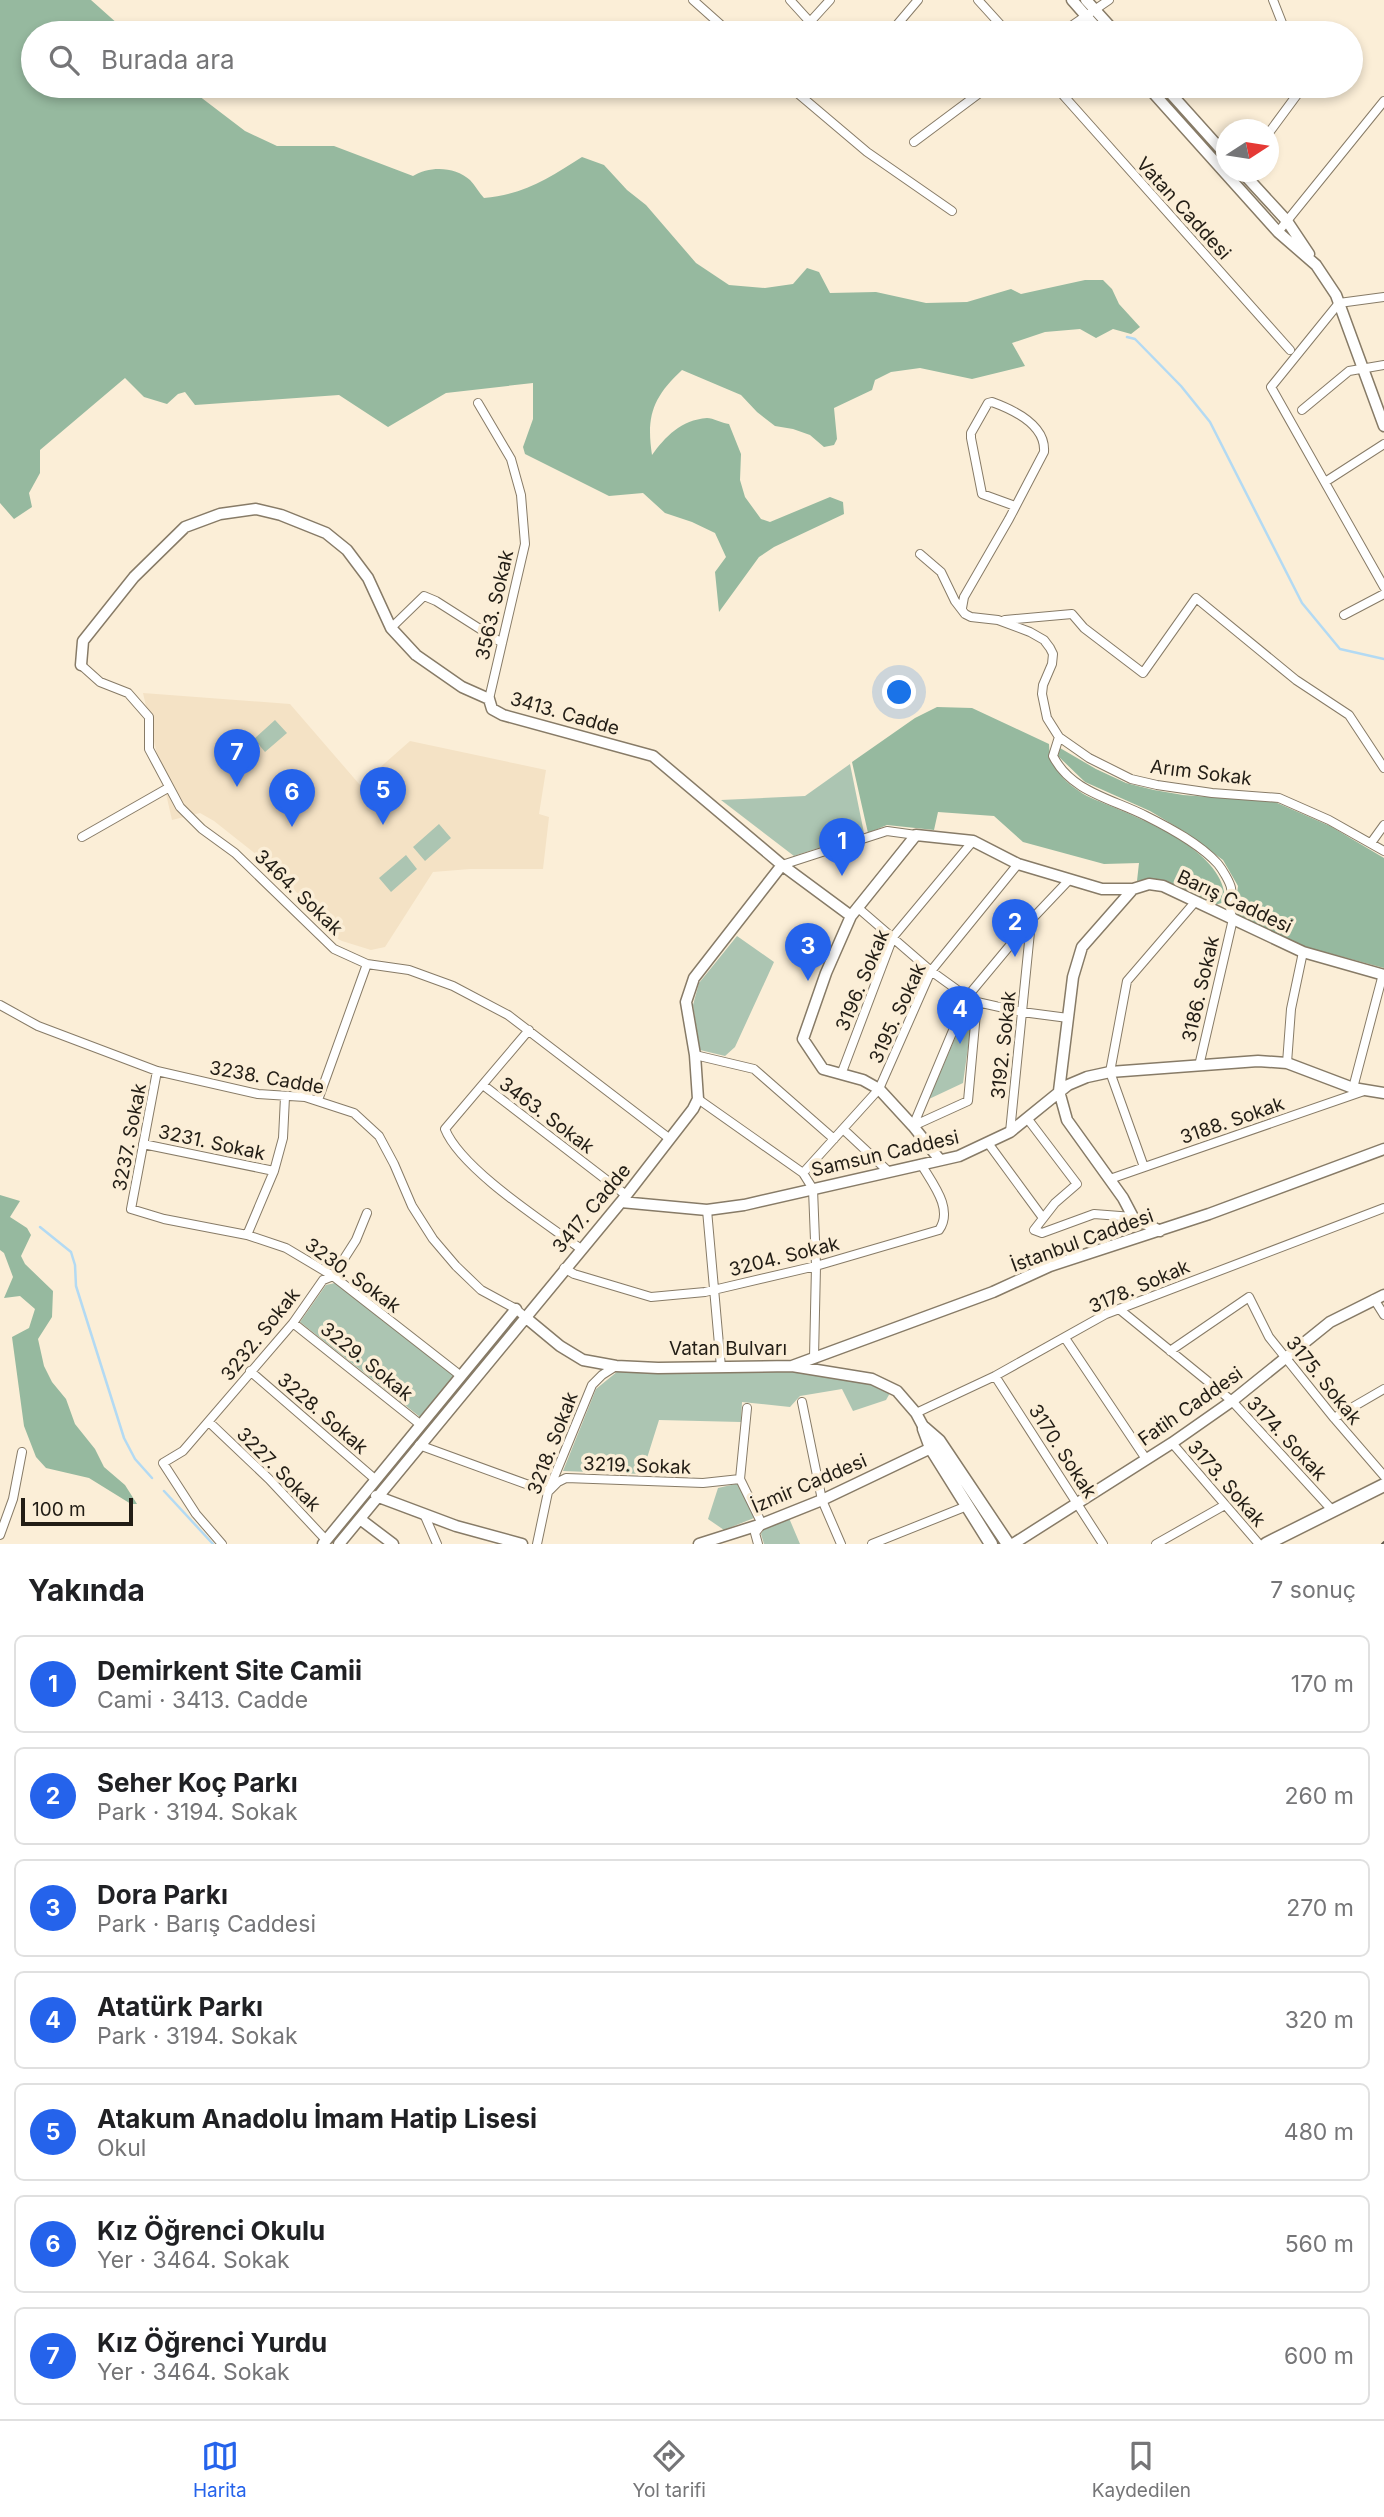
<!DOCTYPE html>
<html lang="tr">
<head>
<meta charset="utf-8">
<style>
	body { margin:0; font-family:Inter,sans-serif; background:#f2f2f2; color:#202124 }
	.compass { position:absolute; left:1216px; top:119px; width:63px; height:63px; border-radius:50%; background:#fff; box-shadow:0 4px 10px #0003; rotate:78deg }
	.scale { position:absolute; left:21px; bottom:18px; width:112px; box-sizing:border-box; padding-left:7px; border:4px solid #221d15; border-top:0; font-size:19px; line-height:24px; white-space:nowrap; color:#221d15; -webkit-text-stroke:5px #fbeed7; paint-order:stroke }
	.you { position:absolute; left:900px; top:693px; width:24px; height:24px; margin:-18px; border:5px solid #fff; border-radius:50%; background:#1a73e8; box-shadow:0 0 0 10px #1a73e833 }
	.badge { display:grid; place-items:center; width:46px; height:46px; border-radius:50%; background:#2563eb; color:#fff; font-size:23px; font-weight:700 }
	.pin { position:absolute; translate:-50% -58px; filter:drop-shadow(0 2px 4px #0008) }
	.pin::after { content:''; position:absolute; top:37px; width:24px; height:21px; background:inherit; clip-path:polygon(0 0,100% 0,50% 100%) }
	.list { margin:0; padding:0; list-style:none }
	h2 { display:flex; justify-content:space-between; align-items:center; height:91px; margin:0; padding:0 28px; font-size:30px }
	h2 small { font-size:23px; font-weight:400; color:#757577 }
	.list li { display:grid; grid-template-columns:46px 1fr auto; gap:21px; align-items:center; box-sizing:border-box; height:98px; margin:0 14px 14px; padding:0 14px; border:2px solid #e0e0e0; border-radius:10px }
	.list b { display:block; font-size:26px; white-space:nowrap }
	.list p { margin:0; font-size:23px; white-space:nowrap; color:#757577 }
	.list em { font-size:23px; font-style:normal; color:#757577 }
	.icon { flex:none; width:38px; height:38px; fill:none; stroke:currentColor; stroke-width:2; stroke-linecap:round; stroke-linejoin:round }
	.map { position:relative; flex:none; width:1384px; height:1544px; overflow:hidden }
	.search { position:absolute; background:#fff; box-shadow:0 4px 10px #0003; left:21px; right:21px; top:21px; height:77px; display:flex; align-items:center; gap:18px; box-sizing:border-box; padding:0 24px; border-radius:38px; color:#757577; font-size:26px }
	.sheet { height:875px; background:#fff }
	nav { display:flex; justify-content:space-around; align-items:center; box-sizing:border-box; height:98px; border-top:2px solid #e0e0e0; background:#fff; font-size:19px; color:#757577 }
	nav a { display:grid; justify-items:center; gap:4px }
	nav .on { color:#2563eb }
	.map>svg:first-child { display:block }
</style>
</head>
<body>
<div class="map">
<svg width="1384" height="1544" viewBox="0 0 1384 1544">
	<rect width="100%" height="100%" fill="#fbeed7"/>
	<!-- built -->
	<path fill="#f4e2c5" d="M143,693L290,704L360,785L410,741L546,770L539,814L549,817L543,869H470L433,872L385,947L371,950L342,941L332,936L322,917L262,859L214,821L200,813L172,820Z"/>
	<!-- green -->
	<path fill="#acc5b2" d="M275,720L287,733L265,752L254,739Z
		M850,764L864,833L794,856L721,800L805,796Z
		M439,824L451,838L425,861L413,847Z
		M406,855L417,869L391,892L379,878Z
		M737,936L774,962L735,1047L725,1056L700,1050L693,1005L699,983Z
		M970,1003L974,1005L963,1083L929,1099Z
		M335,1283L454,1375L420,1417L300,1322L326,1285Z
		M618,1371L793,1372L873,1384L890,1393L886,1400L853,1411L842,1389L800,1396L790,1407L742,1402L741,1422L659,1420L642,1474L563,1471L596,1389Z
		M740,1483L754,1518L724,1530L708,1519L718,1488Z
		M789,1518L800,1544H764L761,1534L765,1526Z"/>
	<!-- forest -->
	<path fill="#96b99f" d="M0,0H91L128,33H33V86H186L245,131L277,146H334L413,176C429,166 455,166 470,180C475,185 479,193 484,198C523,195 549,178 582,157L604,165L627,190L646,205L696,263L729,285L765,288L793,284L807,268L819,272L830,293L876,292L926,303L967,302L1011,289L1021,294L1085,280H1103L1112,289L1119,304L1140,327L1131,334L1113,329L1096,338L1080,329L1045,332L1012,343L1025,366L972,379L920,368L891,372L875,380L872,390L834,408L837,439L834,445L824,447L810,435L793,429L775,426L757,412L741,395L682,370C653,397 646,416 652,455C665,437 681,420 707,418C713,418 722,423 729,424L741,454L740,480L745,497L761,519L770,522L830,497L843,502L844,514L774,547L759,557L719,612L715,572L726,557L715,533L692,522L665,513L643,493L609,496L525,454L523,447L533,419V383L446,393L388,427L339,395L195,405L185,392L178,394L167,404L144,397L125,378L40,450V473L29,493L32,507L14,519L0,503Z
		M937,707L972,708L1049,744C1049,764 1062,780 1079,791C1088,798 1102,802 1113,807C1151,823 1227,854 1225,902L1215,905L1148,879L1137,881L1139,863L1104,864L1023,842L994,816L938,812L934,830L887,825L868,833L852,762L915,718Z
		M1060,748L1096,769L1126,783L1154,790L1183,795L1275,802L1330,826L1384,858V968L1306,947L1237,916L1235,910L1238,886L1223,860L1185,832L1150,811L1085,782L1058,756Z
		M0,1195L20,1201L10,1217L27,1228L31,1235L21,1256L25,1264L53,1291L52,1317L38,1339L44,1366L52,1382L66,1399L75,1424L95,1449L104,1467L125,1485L137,1504H131L89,1478L46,1468L36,1457L24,1426L12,1337L29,1328L35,1309L20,1296L4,1298L13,1277L4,1253L0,1250Z"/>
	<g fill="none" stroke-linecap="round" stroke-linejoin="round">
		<!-- stream -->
		<path stroke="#b3daf3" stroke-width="2.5" d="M1127,337L1135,339L1181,386L1210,422L1302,603L1340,649L1384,659
			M40,1227L71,1252L75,1265L76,1286L124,1438L135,1459L152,1478
			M164,1491L213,1544"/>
		<!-- minor casing -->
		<g stroke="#877b67" stroke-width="10">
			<path id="minor" d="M693,0L730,33
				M790,0L820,33
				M978,0L1008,33
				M1273,0L1286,33
				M810,22L830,0
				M890,33L918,0
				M1061,33L1109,0
				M789,86L867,152L952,211
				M1055,86L1290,350
				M1268,134L1299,92L1300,86
				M914,142L989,86
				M1278,232L1384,101
				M1384,297L1339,303L1271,387L1384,587
				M478,403L511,459L521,495L525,544L489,699
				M1302,410L1349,371L1384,365
				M1325,482L1384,444
				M920,554L941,572L955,601L965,614L971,617L998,620L1030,632L1044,640L1050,648L1053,654L1052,664L1043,685L1042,694L1047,718L1059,737L1089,758L1131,779L1157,785L1212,793L1279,798L1329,820L1384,851
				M962,608L964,597L1009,519L1044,452C1046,425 1014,410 992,402L988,403L971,433V438L982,494L1015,506
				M1344,615L1384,594
				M1005,620L1072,614L1084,628L1143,673L1196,598L1296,680L1349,715L1384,768
				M391,628L424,596L436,601L502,643
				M81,665L100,682L128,693L149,717V749L180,807L202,829L235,853L334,949L367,964L409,970L453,986L508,1015L670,1139
				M1059,737L1053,756C1071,792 1113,799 1146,816C1170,828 1200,844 1218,864C1222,869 1230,882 1231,888C1233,899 1227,908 1233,919L1199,1066
				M82,837L168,788
				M1371,843L1384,825
				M782,865L887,831L916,835
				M857,907L931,971L967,997L977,1002L1022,1012L1068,1018
				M0,1005L38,1026L157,1071L258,1094L305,1097L354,1113L379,1136L394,1164L412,1206L433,1239L456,1266L481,1290L516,1309L525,1317
				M529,1030L445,1129C461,1169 544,1222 581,1249
				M695,1055L754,1069L834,1139
				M1287,1063L1291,1009L1303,952
				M157,1071L131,1209L164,1219L247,1235L286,1248L333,1276L461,1376
				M842,1072L893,937L973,841
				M483,1085L626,1195
				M1353,1088L1383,974
				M698,1099L803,1173L813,1189L816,1266L814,1358
				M318,1100L367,964
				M1027,1118L1077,1184L1055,1203L1034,1230L1042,1233L1094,1214L1133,1217
				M913,1126L967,997L1031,920L1069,880
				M913,1126L968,1101L977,1002
				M843,1129L889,1172
				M1010,1132L1031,922
				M988,1143L1043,1218
				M143,1144L274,1171
				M1144,1167L1110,1072L1127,981L1195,902
				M803,1173L879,1089L931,971L1018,864
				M1110,1179L1364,1091
				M707,1210L721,1367
				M247,1235L274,1171L283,1138L285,1097
				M564,1268L574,1274L651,1297L705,1292L816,1266L939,1230C954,1209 932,1183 921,1164
				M1374,1299L1384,1315
				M1119,1309L1232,1401L1332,1510
				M293,1323L421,1425
				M1065,1338L1146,1459
				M1170,1351L1249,1297L1269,1337L1334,1418L1384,1476
				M250,1371L376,1480
				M995,1376L1103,1544
				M802,1402L822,1500L841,1544
				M747,1408L740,1479L762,1524L755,1533L758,1544
				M916,1413L995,1376L1106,1314L1384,1208
				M1334,1418L1384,1389
				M209,1422L269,1479L326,1540
				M1172,1443L1259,1544
				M419,1445L548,1492L558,1482L566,1478L703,1483L740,1479
				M424,1514L437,1544
				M0,1535L13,1499L22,1452
				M222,1544L196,1514L163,1463L183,1451L293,1323L323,1280L333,1276L356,1240L367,1213
				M537,1544L548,1492L592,1385L602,1375L616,1366
				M872,1544L967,1506
				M1156,1544L1225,1505"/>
		</g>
		<!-- tertiary casing -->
		<g stroke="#877b67" stroke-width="13">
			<path id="tertiary" d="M1072,0L1101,33
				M1086,0L1116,33
				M1147,86L1278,232L1316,265L1336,295L1384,426
				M1164,86L1226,155
				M1242,172L1287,221L1309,254
				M81,665L83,641L134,577L185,527L220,514L256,509L281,515L326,533L347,550L368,578L391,628L416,655L462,687L489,699L492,709L503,715L653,756L782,865L851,916
				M1133,889L1082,947L1073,977L1059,1091L1067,1120L1123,1198L1133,1217L1160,1231
				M940,1160L913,1126L879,1089L863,1080L823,1069L803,1039L826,973L851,916L916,835L973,841L1018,864L1102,889H1133L1149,884L1163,886L1303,952L1384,975
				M621,1202L707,1210L744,1205L959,1156L1010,1132L1068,1085L1087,1077L1110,1072L1258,1061L1287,1063L1353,1088L1384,1093
				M525,1317L560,1346L583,1360L616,1366L658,1368L792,1366L872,1379L897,1391L916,1413L924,1428
				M792,1366L993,1292L1050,1266L1209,1214L1384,1149
				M376,1496L456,1526L522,1544
				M360,1519L393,1544
				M323,1544L516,1309
				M339,1544L621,1202L693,1109L698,1099L695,1055L686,1002L694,978L782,865
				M699,1544L762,1524L822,1500L931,1448
				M1013,1544L1172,1443L1232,1401L1330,1322L1384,1295"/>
		</g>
		<!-- secondary casing -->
		<g stroke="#877b67" stroke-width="15">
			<path id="secondary" d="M924,1428L939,1441L1008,1544
				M924,1429L931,1448L991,1544
				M1266,1544L1384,1485"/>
		</g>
		<!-- minor -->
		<use href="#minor" stroke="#fff" stroke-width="8"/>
		<!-- tertiary -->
		<use href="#tertiary" stroke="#fff" stroke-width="10"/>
		<!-- secondary -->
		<use href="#secondary" stroke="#fff" stroke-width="12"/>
		<!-- tram -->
		<path stroke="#5e574a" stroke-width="2" d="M1382,1544L1384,1542"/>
	</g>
	<g text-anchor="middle" stroke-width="7" stroke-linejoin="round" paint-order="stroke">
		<!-- street labels -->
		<g font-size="19" fill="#221d15" stroke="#fbeed7">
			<text transform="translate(1184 208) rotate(48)" y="7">Vatan Caddesi</text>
			<text transform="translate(494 605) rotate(-77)" y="7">3563. Sokak</text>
			<text transform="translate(565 713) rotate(16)" y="7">3413. Cadde</text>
			<text transform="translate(1201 772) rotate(7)" y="7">Arım Sokak</text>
			<text transform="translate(299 892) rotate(44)" y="7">3464. Sokak</text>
			<text transform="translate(1235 901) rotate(25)" y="7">Barış Caddesi</text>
			<text transform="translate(862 980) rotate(-67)" y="7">3196. Sokak</text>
			<text transform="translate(1200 989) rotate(-77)" y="7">3186. Sokak</text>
			<text transform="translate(897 1013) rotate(-65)" y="7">3195. Sokak</text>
			<text transform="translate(1003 1045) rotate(-84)" y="7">3192. Sokak</text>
			<text transform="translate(267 1077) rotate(10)" y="7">3238. Cadde</text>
			<text transform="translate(547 1115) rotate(37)" y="7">3463. Sokak</text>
			<text transform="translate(1232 1120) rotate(-19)" y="7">3188. Sokak</text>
			<text transform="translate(129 1137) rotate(-79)" y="7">3237. Sokak</text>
			<text transform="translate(212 1142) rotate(12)" y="7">3231. Sokak</text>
			<text transform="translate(885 1153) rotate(-13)" y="7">Samsun Caddesi</text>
			<text transform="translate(591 1208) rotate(-50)" y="7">3417. Cadde</text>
			<text transform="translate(1082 1240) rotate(-20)" y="7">İstanbul Caddesi</text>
			<text transform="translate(784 1256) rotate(-14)" y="7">3204. Sokak</text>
			<text transform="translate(353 1275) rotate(36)" y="7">3230. Sokak</text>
			<text transform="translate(1139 1286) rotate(-23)" y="7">3178. Sokak</text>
			<text transform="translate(260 1334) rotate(-51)" y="7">3232. Sokak</text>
			<text x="728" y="1355">Vatan Bulvarı</text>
			<text transform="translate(367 1361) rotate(39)" y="7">3229. Sokak</text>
			<text transform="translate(1324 1380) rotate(51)" y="7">3175. Sokak</text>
			<text transform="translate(1190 1406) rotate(-35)" y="7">Fatih Caddesi</text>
			<text transform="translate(323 1413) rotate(41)" y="7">3228. Sokak</text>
			<text transform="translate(1287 1438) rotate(47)" y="7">3174. Sokak</text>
			<text transform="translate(552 1443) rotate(-69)" y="7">3218. Sokak</text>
			<text transform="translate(1063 1451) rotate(57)" y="7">3170. Sokak</text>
			<text transform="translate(637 1465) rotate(2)" y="7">3219. Sokak</text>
			<text transform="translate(279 1469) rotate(45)" y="7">3227. Sokak</text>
			<text transform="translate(809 1483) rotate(-23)" y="7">İzmir Caddesi</text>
			<text transform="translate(1227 1483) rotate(49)" y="7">3173. Sokak</text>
		</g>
	</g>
</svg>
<svg class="compass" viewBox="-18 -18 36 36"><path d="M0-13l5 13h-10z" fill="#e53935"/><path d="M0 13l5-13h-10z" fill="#757577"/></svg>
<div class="scale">100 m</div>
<div class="you"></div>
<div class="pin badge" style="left:842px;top:876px">1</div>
<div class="pin badge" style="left:1015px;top:957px">2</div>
<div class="pin badge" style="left:808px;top:981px">3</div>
<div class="pin badge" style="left:960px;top:1044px">4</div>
<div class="pin badge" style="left:383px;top:825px">5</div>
<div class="pin badge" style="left:292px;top:827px">6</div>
<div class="pin badge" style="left:237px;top:787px">7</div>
<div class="search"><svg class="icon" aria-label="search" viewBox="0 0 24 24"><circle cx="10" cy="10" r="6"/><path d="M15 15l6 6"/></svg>Burada ara</div>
</div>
<section class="sheet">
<h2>Yakında<small>7 sonuç</small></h2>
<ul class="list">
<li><span class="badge">1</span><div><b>Demirkent Site Camii</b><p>Cami · 3413. Cadde</p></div><em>170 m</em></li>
<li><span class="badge">2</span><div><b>Seher Koç Parkı</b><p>Park · 3194. Sokak</p></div><em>260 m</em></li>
<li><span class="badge">3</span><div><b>Dora Parkı</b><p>Park · Barış Caddesi</p></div><em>270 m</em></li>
<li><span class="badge">4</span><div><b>Atatürk Parkı</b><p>Park · 3194. Sokak</p></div><em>320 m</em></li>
<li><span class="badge">5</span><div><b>Atakum Anadolu İmam Hatip Lisesi</b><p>Okul</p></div><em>480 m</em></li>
<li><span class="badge">6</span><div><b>Kız Öğrenci Okulu</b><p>Yer · 3464. Sokak</p></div><em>560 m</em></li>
<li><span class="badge">7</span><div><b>Kız Öğrenci Yurdu</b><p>Yer · 3464. Sokak</p></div><em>600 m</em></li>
</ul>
</section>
<nav>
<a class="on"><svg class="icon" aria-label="map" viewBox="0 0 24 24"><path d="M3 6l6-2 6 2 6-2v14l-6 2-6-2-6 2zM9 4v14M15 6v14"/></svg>Harita</a>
<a><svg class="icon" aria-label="directions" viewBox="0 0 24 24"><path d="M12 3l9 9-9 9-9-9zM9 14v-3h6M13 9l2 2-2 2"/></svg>Yol tarifi</a>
<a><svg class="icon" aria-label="saved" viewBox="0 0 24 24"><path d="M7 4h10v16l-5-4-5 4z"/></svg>Kaydedilen</a>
</nav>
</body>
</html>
